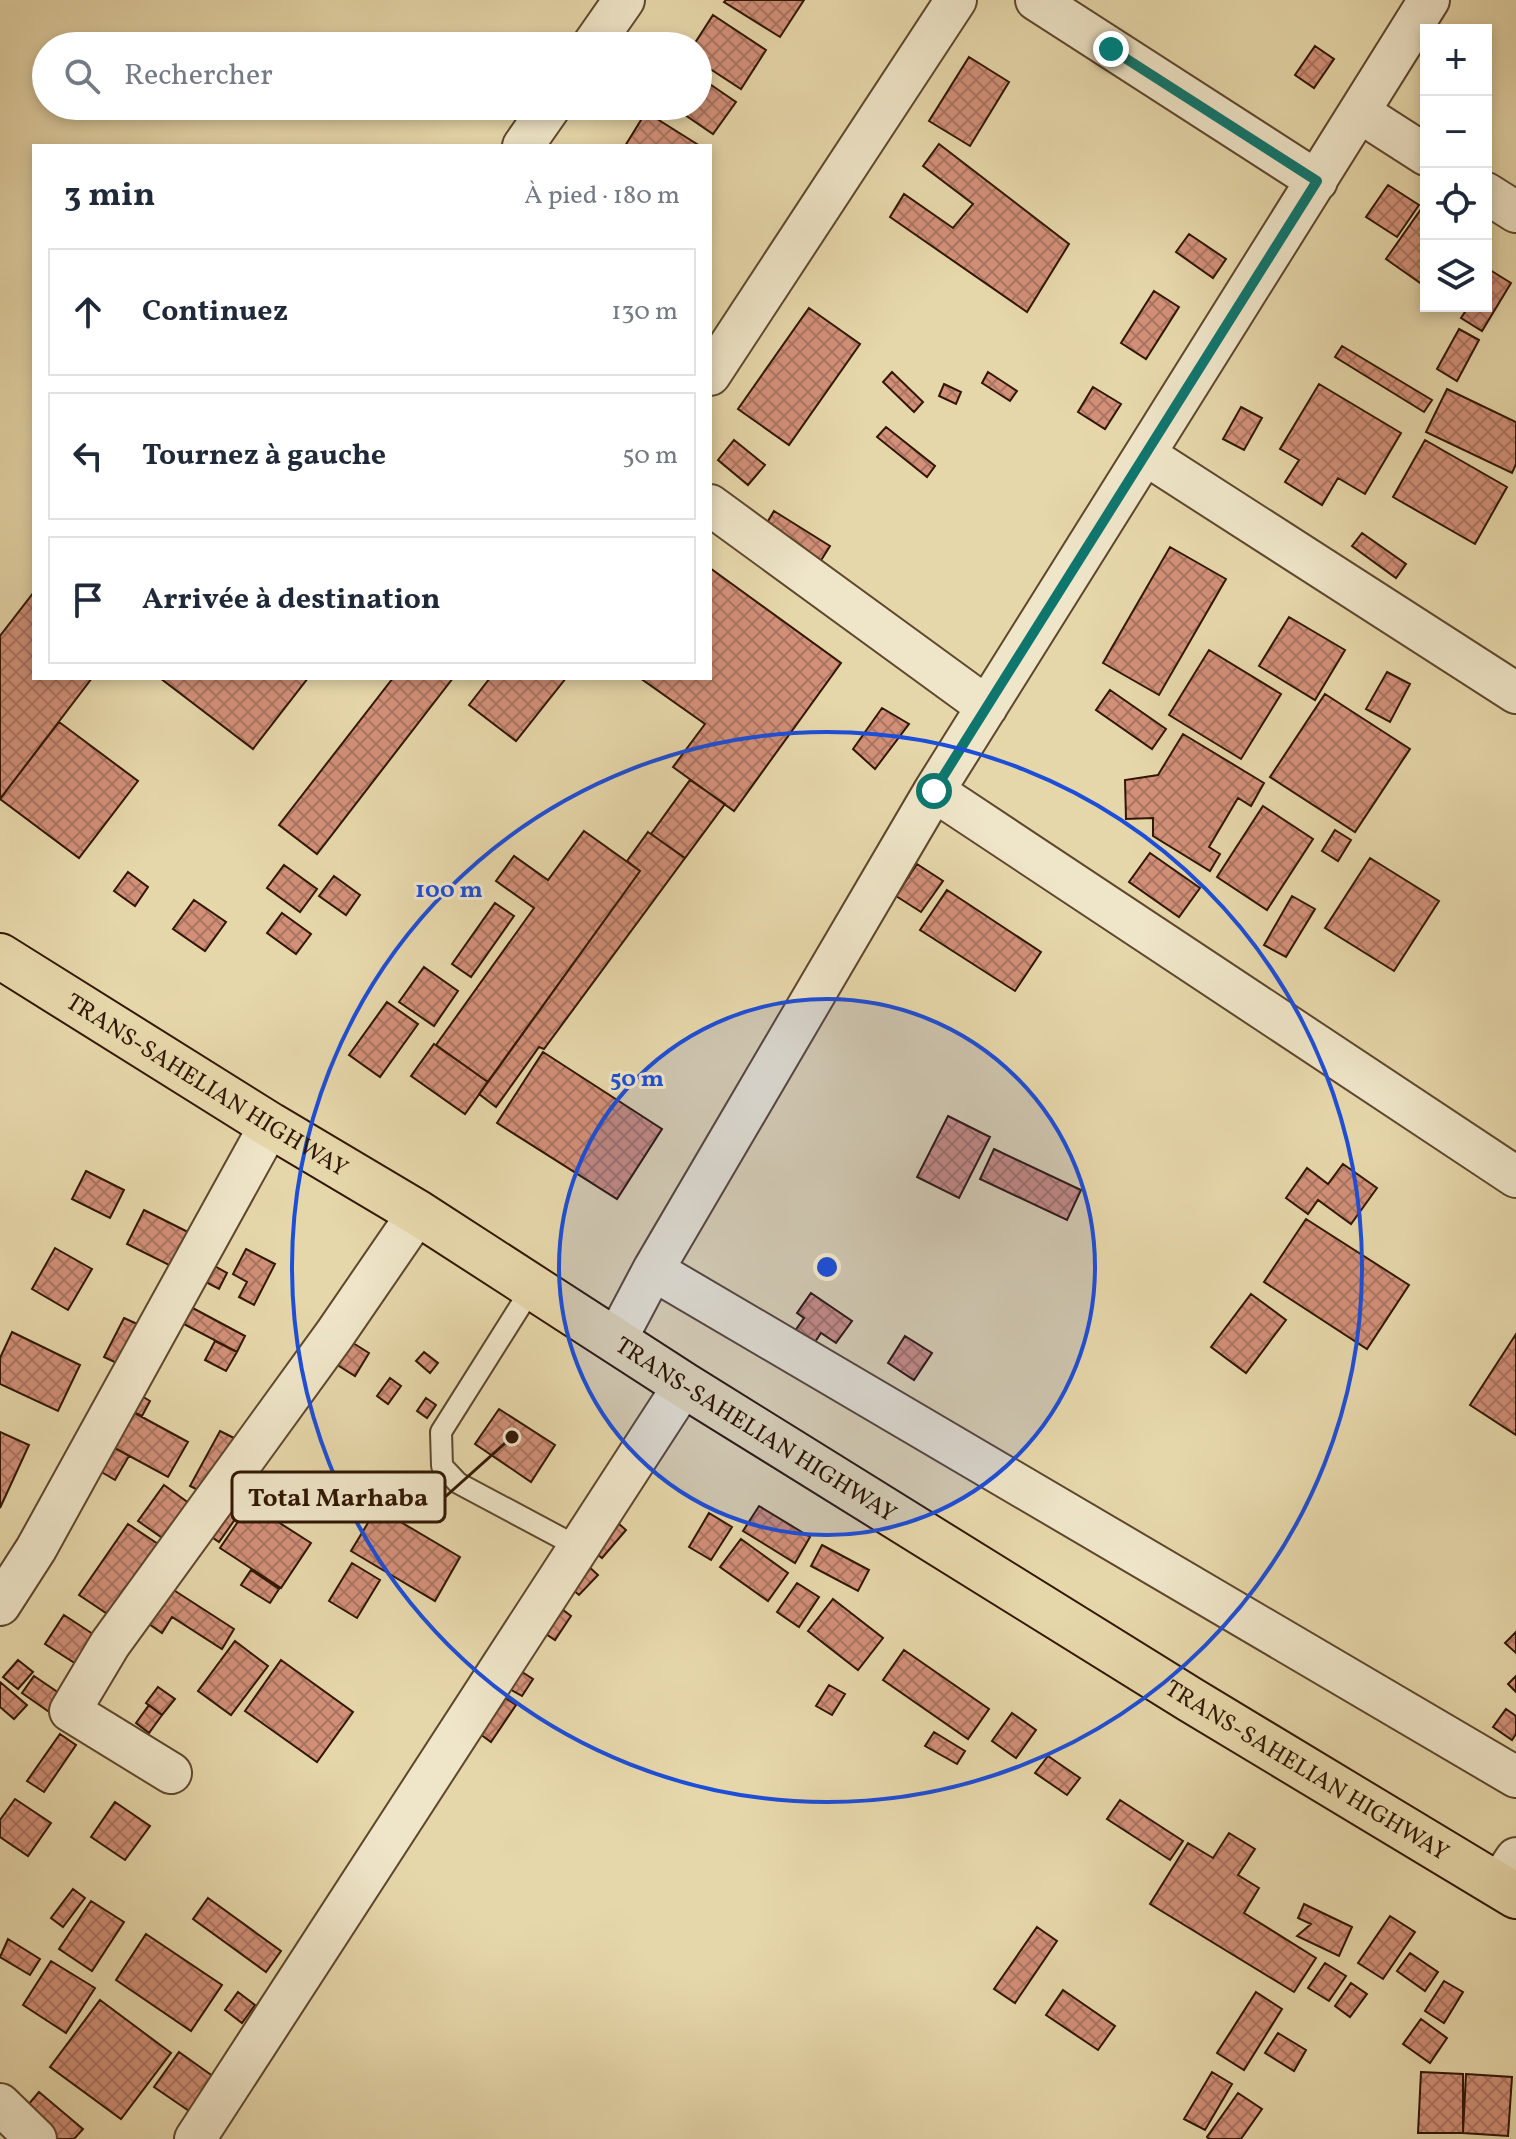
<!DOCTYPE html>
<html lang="fr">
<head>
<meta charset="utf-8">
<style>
	body { margin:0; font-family:Vollkorn,serif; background:#f2f2f3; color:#1f2937 }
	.controls { position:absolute; right:24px; top:24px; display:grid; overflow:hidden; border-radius:0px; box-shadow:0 4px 12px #0003 }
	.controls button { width:72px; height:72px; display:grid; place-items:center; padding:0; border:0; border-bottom:2px solid #e0e1e3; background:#fff; color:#1f2937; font:40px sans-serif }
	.stop { position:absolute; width:24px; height:24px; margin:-18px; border:6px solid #0f766e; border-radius:50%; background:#fff }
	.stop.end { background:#0f766e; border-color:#fff; box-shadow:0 2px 8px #0008 }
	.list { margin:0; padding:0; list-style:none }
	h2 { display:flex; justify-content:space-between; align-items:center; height:104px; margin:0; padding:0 32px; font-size:34px }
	h2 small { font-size:26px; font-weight:400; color:#747a83 }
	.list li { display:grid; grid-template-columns:52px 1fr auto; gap:24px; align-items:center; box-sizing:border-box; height:128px; margin:0 16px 16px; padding:0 16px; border:2px solid #e0e1e3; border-radius:0px }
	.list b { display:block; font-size:30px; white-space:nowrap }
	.list em { font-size:26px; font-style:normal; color:#747a83 }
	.icon { flex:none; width:44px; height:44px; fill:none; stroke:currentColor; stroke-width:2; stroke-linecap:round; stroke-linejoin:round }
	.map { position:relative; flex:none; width:1516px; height:2139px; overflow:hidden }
	.search { position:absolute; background:#fff; box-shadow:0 4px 12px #0003; left:32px; top:32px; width:680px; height:88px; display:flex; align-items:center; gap:20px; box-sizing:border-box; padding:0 28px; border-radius:44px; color:#747a83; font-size:30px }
	.panel { position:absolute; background:#fff; box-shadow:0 4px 12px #0003; left:32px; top:144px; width:680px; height:536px; border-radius:0px }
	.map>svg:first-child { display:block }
</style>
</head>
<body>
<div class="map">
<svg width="1516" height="2139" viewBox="0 0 1516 2139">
	<defs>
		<pattern id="building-cross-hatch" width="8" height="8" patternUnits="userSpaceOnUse" patternTransform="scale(2)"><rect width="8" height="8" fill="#d29079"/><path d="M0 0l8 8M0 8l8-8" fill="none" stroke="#ab7561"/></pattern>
	</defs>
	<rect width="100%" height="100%" fill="#e6d7aa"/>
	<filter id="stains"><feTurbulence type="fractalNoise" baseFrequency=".0025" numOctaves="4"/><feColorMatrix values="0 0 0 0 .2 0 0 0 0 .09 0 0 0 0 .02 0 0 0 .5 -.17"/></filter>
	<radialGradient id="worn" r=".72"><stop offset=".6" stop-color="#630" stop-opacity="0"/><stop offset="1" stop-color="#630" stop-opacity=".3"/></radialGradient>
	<!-- building -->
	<path fill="url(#building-cross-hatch)" stroke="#311703" stroke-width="2" d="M726,0H804L780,37L724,2Z
		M713,15L766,50L741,89L698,61V46H693Z
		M1315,46L1334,59L1314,88L1295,75Z
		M969,57L1009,82L970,146L929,121Z
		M698,76L736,102L713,134L672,106H698Z
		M646,112L700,146H625Z
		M939,144L1069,244L1027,312L890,217L904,194L953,228L973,204L923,166Z
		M1388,185L1419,205L1397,237L1366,217Z
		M1426,202V287L1386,259Z
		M1189,234L1226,259L1213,278L1176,252Z
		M1490,270L1511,283L1482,331L1461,318L1469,306H1486V278Z
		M1154,291L1179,307L1146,359L1121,343Z
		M809,308L860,344L789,445L738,409Z
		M1459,329L1479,340L1457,381L1437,369Z
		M1342,346L1432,400L1424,412L1335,357Z
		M892,372L923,402L914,412L883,382Z
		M988,372L1017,391L1010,401L982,383Z
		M944,384L961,392L956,404L939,396Z
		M1319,384L1401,433L1365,494L1338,478L1322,505L1285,482L1299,460L1280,449Z
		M1093,387L1121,404L1105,429L1078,412Z
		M1447,389L1516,422V464L1512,473L1426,432Z
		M1241,407L1262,418L1244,450L1223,439Z
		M886,427L935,466L927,477L877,437Z
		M734,440L765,465L748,485L718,460Z
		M1425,440L1507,487L1475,544L1393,497Z
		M774,511L830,546L820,562L764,528Z
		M1362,533L1406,564L1396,578L1352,546Z
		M1170,547L1226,579L1159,695L1103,663Z
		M710,568L841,663L734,811L673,767L705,724L640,678H710Z
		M34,592V678H92L0,799V636Z
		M1289,617L1345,650L1315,700L1259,666Z
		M1209,650L1281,694L1241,759L1169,715Z
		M1387,672L1410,684L1390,722L1366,709Z
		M160,678H308L253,749Z
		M393,678H453L317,854L279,825Z
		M490,678H566L516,741L469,705Z
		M1110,690L1166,729L1152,749L1096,710Z
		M1325,694L1410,749L1355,832L1270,777Z
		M882,708L909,724L875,769L853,749Z
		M59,722L138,781L79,858L0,799Z
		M1183,734L1264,783L1251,806L1238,798L1209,847L1220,854L1210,871L1153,836V818L1126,819L1125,780L1158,775Z
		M690,780L725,804L685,858L651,834Z
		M1263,806L1313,839L1267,910L1217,877Z
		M1335,830L1351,840L1338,861L1322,851Z
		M584,831L640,871L488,1082L436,1045L534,908L496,881L514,856L548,880Z
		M648,832L685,858L544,1049L539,1047L496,1107L479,1094L640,871L627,861Z
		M1150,853L1200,888L1179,917L1129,882Z
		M1370,858L1439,901L1394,971L1325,928Z
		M917,864L943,881L921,912L896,896Z
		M284,865L317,889L300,912L267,888Z
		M128,872L148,887L135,906L114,891Z
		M334,876L360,895L346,915L319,896Z
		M947,890L1041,952L1015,991L920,930Z
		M1292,896L1315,909L1286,957L1264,945Z
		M194,900L226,922L205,951L173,929Z
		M495,903L514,916L471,977L452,964Z
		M282,913L311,934L296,954L267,933Z
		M424,967L458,991L434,1026L399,1002Z
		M387,1002L418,1024L380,1077L349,1055Z
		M434,1044L488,1082L465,1114L411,1076Z
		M543,1052L662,1129L617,1199L497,1123Z
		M948,1116L990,1137L959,1198L917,1177Z
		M994,1149L1081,1190L1067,1220L980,1179Z
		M1343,1164L1377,1188L1351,1224L1318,1200L1308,1214L1286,1198L1307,1168L1328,1184Z
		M86,1171L124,1190L110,1218L72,1199Z
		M144,1210L194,1235L177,1269L127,1244Z
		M1306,1219L1409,1285L1367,1349L1264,1282Z
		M55,1248L92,1269L68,1310L32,1289Z
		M246,1249L275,1264L254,1305L239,1297L247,1282L233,1274Z
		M211,1264L227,1273L219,1289L202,1280Z
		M811,1293L852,1321L836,1343L821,1333L811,1348L792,1335L804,1318L797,1313Z
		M1251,1294L1286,1320L1246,1373L1211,1347Z
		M189,1306L245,1336L237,1352L180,1322Z
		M124,1318L146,1328L125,1367L104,1357Z
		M12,1332L80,1365L58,1411L0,1384V1358Z
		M1516,1334V1435L1470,1405Z
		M905,1336L932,1353L914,1380L888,1363Z
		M345,1338L369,1353L355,1376L331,1361Z
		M215,1341L237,1352L226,1371L205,1360Z
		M424,1352L438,1363L430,1373L416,1361Z
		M390,1378L401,1386L388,1404L377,1396Z
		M140,1395L150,1401L142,1416L131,1411Z
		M426,1398L436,1405L427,1418L417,1411Z
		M499,1409L555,1445L531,1482L475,1444Z
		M131,1411L188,1442L168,1477L111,1446Z
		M220,1431L238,1440L208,1495L190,1486Z
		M0,1432L29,1445L0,1508Z
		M111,1446L129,1456L115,1480L98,1470Z
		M164,1485L197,1509L171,1544L138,1521Z
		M234,1492L248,1501L219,1542L206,1533Z
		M250,1504L311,1543L281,1588L220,1548Z
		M759,1506L810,1537L795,1563L743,1531Z
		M377,1508L460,1557L435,1601L351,1551Z
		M709,1513L732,1527L711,1560L689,1547Z
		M611,1517L626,1530L602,1558L587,1546Z
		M128,1524L167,1550L118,1621L79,1595Z
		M741,1539L788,1573L768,1601L720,1567Z
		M822,1545L869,1570L858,1591L811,1566Z
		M352,1563L380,1580L357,1618L329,1601Z
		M586,1564L598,1575L579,1595L567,1585Z
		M251,1570L279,1589L270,1603L241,1585Z
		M797,1583L819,1597L799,1627L777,1612Z
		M169,1587L234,1629L222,1649L172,1617L162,1633L146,1622Z
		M833,1599L883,1638L858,1670L808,1631Z
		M558,1606L571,1616L555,1640L540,1630Z
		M64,1615L102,1640L84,1669L45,1644Z
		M1516,1632V1653L1505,1643Z
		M235,1641L268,1666L231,1715L198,1691Z
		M904,1650L989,1709L968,1739L883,1680Z
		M18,1660L33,1672L18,1689L3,1677Z
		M281,1660L353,1712L317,1762L245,1711Z
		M519,1670L533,1679L522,1696L508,1688Z
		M34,1676L65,1697L52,1714L22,1693Z
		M1516,1676V1692L1508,1684Z
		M0,1682L27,1705L14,1719L0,1707Z
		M829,1685L845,1694L832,1715L816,1706Z
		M158,1687L175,1699L162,1715L146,1703Z
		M501,1695L516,1705L491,1742L476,1731Z
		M149,1705L162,1715L149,1733L136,1723Z
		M1506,1709L1516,1716V1734L1512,1740L1493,1727Z
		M1012,1713L1036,1730L1016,1758L992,1741Z
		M934,1732L965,1751L957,1764L925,1746Z
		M60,1734L76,1745L44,1792L27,1781Z
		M1048,1756L1080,1778L1067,1795L1035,1773Z
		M15,1799L51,1823L28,1856L0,1837V1820Z
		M1120,1800L1183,1841L1170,1860L1107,1819Z
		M115,1802L150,1826L125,1860L91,1837Z
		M1229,1833L1255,1849L1238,1875L1259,1888L1244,1913L1316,1958L1294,1992L1150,1904L1188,1843L1213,1858Z
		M73,1889L85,1898L63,1927L51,1918Z
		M208,1898L281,1951L266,1972L193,1919Z
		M91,1901L124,1922L92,1971L59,1949Z
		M1304,1904L1352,1927L1339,1956L1297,1936L1311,1924L1298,1918Z
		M1390,1916L1415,1932L1383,1979L1358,1963Z
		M1037,1927L1057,1941L1015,2003L994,1989Z
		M146,1934L222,1985L191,2031L116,1980Z
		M8,1939L40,1959L30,1975L0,1957Z
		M1410,1953L1438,1972L1425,1991L1397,1971Z
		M51,1961L95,1988L66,2033L23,2005Z
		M1325,1963L1346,1976L1329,2001L1308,1988Z
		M1444,1981L1463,1992L1444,2023L1425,2011Z
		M1351,1983L1367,1994L1350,2017L1335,2006Z
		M1063,1990L1115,2026L1098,2050L1046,2015Z
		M238,1992L255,2005L242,2023L225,2010Z
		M1256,1992L1282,2009L1244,2070L1217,2053Z
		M100,2000L171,2053L121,2119L50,2067Z
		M1421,2019L1447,2038L1430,2063L1403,2044Z
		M1278,2033L1306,2050L1294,2071L1265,2053Z
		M179,2052L214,2077L189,2111L154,2087Z
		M1212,2072L1232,2084L1205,2130L1184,2119Z
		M1421,2072L1463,2074V2133H1418Z
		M1466,2074L1512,2077L1508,2136L1463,2133Z
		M39,2092L83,2129L74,2139H54L22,2112Z
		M1238,2093L1262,2109L1241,2139H1209L1207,2137Z"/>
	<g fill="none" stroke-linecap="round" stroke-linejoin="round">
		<!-- service casing -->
		<g stroke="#5e472d" stroke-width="24">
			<path id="service" d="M533,1286L441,1432L442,1466L458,1483L578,1547"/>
		</g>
		<!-- minor casing -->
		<g stroke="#5e472d" stroke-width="44">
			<path id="minor" d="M1036,0L1317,181
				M592,46L624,0
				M1359,112L1426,155
				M523,146L551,106
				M1486,193L1516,212
				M710,375L956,0
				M1146,455L1516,693
				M710,505L987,707
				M934,791L1516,1177
				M653,1270L1516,1777
				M616,1340L653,1270L934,791L1429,0
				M0,1605L36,1549L270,1125
				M171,1773L70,1711L110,1644L335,1334L418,1213
				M1498,1885L1516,1858
				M0,2104L36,2139
				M195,2139L684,1385"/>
		</g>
		<!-- trunk casing -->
		<g stroke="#311703" stroke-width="48">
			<g id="trunk">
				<path id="s1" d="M0,956L270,1125L418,1213L684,1385L1191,1700L1516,1896"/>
			</g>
		</g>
		<!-- service -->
		<use href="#service" stroke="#efe5c8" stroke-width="20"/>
		<!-- minor -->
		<use href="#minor" stroke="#efe5c8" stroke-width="40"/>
		<!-- trunk -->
		<use href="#trunk" stroke="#e6d7aa" stroke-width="44"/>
	</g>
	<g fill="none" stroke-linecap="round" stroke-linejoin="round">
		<!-- route -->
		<path stroke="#0f766e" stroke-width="10" d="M934,791L1317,181L1111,49"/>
	</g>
	<!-- distance rings -->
	<circle cx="827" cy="1267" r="268" fill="#1d4ed8" fill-opacity=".12"/>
	<g fill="none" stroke="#1d4ed8" stroke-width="4">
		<circle cx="827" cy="1267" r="268"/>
		<circle cx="827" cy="1267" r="535"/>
	</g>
	<g text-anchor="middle" stroke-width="6" stroke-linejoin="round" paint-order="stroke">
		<!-- street labels -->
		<g font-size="24" fill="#311703" stroke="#efe5c8">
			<text dy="8" stroke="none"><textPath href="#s1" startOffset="244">TRANS-SAHELIAN HIGHWAY</textPath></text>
			<text dy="8" stroke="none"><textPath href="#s1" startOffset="892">TRANS-SAHELIAN HIGHWAY</textPath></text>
			<text dy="8" stroke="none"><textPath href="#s1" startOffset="1540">TRANS-SAHELIAN HIGHWAY</textPath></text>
		</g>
	</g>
	<circle cx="827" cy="1267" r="12" fill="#1d4ed8" stroke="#efe5c8" stroke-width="4"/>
	<g font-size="24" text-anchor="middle" font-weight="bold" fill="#1d4ed8" stroke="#efe5c8" stroke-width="6" stroke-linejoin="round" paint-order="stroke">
		<text x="449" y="897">100 m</text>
		<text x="637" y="1086">50 m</text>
	</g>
	<!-- callouts -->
	<path fill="none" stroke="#311703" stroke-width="3" d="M512 1437L445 1497"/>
	<circle fill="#311703" stroke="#efe5c8" stroke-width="3" cx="512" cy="1437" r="8"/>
	<rect fill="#efe5c8" stroke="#311703" stroke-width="3" x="232" y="1472" width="213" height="50" rx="8"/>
	<g font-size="26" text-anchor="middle" font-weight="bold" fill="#311703">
		<text x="338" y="1506">Total Marhaba</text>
	</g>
	<rect width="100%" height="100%" filter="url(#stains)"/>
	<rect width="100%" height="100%" fill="url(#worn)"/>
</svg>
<div class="controls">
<button>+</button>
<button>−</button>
<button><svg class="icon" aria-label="locate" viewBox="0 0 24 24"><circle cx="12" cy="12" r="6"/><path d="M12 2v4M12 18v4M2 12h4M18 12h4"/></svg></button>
<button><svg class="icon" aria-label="layers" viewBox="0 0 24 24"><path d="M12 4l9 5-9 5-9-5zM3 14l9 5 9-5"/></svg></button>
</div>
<div class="stop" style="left:934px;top:791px"></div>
<div class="stop end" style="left:1111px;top:49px"></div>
<div class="search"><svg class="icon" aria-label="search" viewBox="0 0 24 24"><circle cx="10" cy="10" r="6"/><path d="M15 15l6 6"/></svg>Rechercher</div>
<section class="panel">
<h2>3 min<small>À pied · 180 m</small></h2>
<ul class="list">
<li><svg class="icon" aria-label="ahead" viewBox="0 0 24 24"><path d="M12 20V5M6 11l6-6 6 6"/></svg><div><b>Continuez</b></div><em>130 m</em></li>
<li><svg class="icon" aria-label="left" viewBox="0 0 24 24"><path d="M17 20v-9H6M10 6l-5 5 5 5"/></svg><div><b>Tournez à gauche</b></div><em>50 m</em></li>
<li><svg class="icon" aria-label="arrive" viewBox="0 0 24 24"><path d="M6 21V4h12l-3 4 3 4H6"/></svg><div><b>Arrivée à destination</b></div></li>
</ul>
</section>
</div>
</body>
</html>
